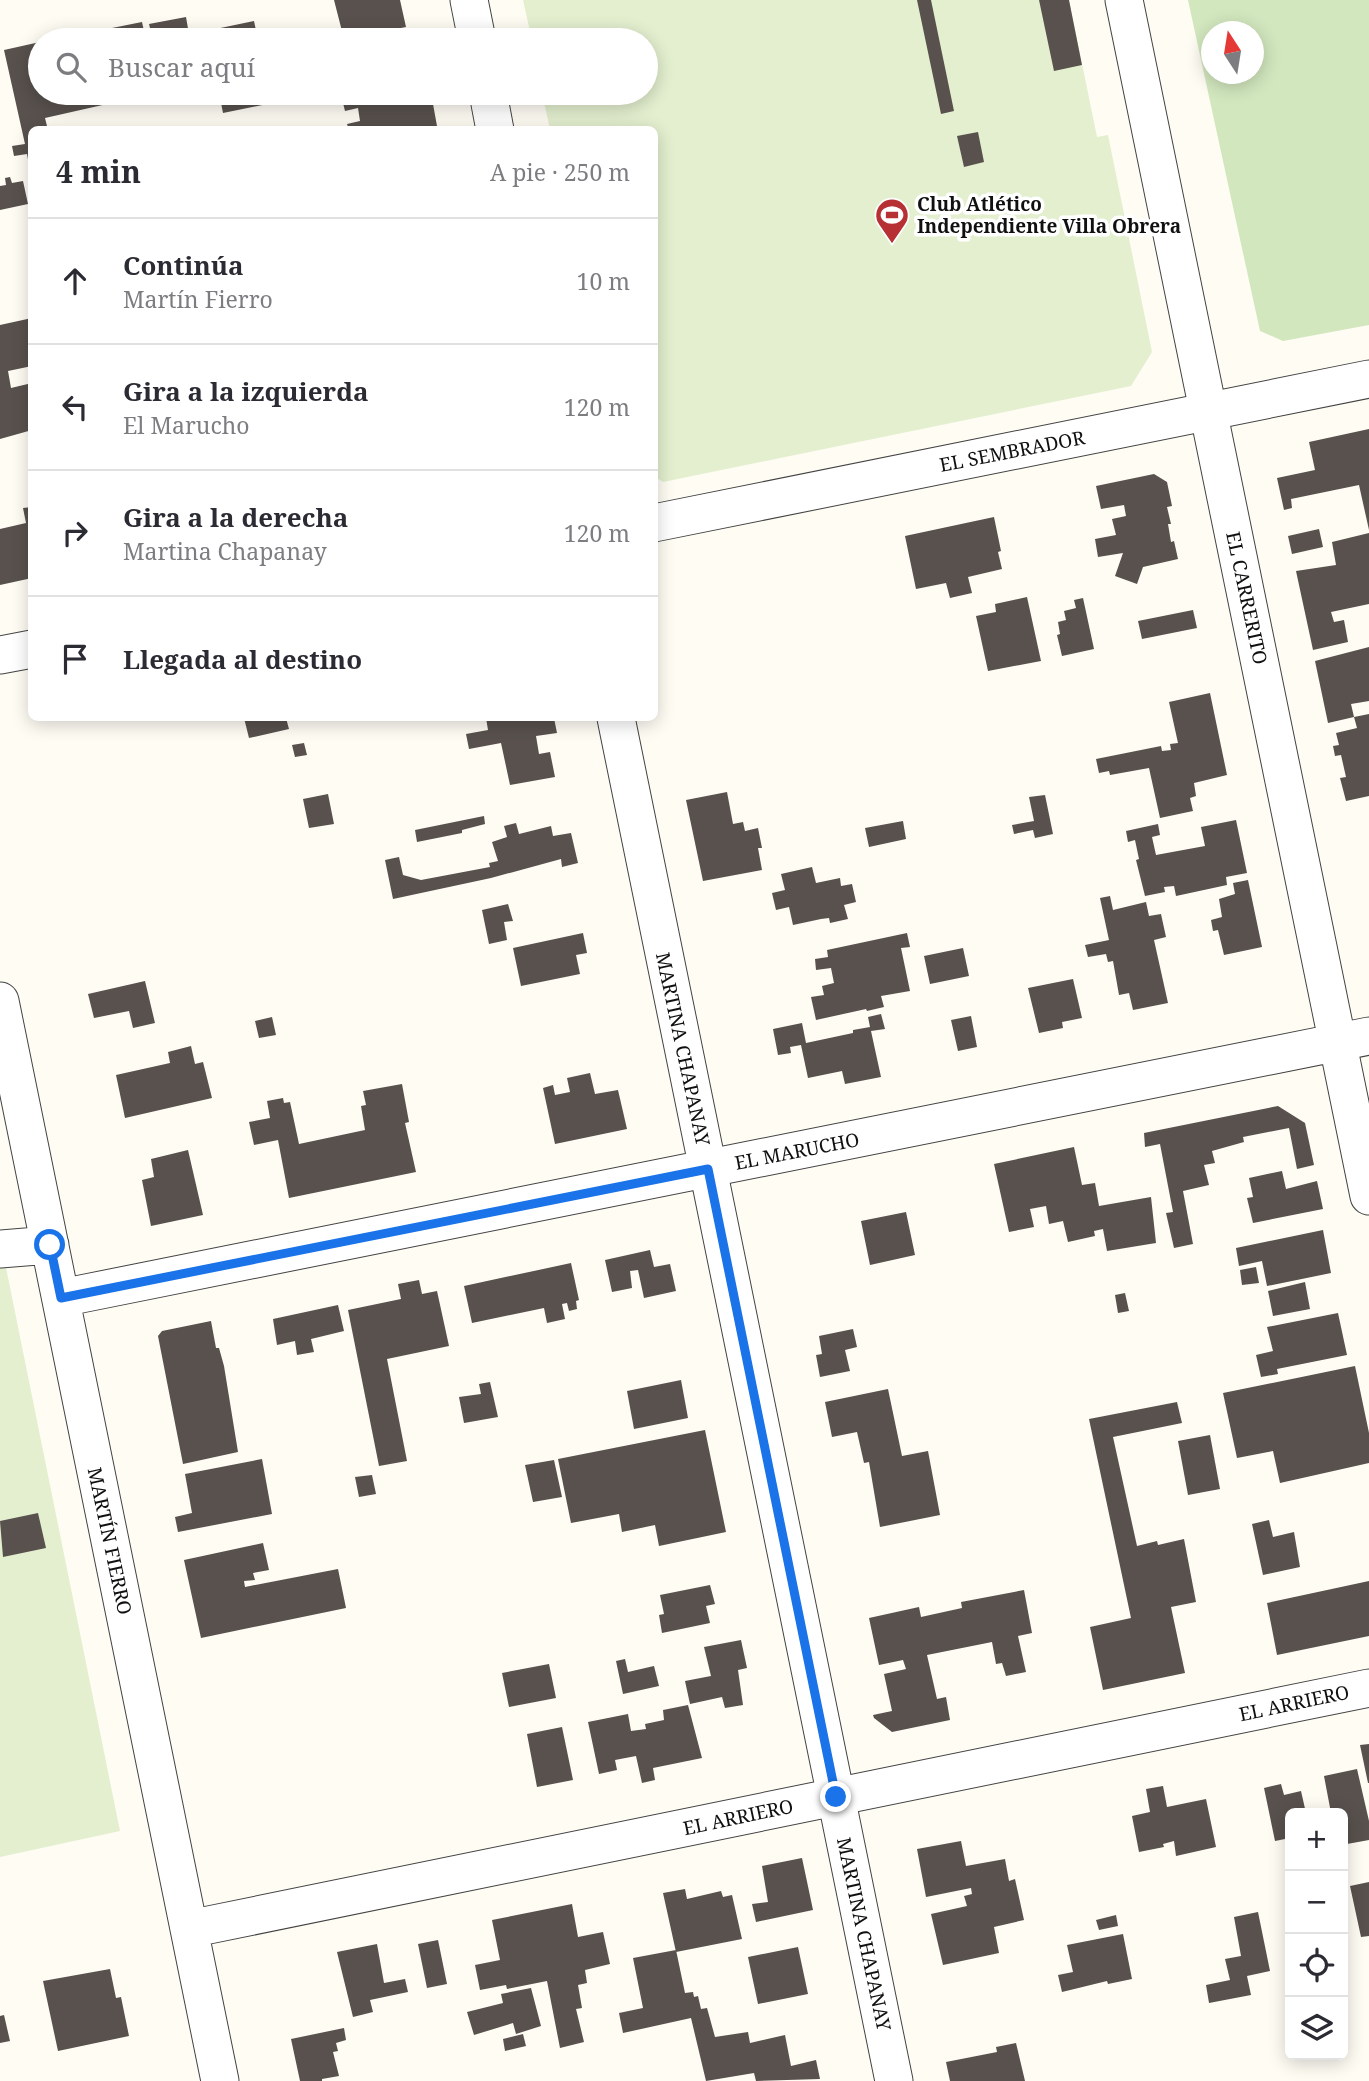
<!DOCTYPE html>
<html lang="es">
<head>
<meta charset="utf-8">
<style>
	body { margin:0; font-family:"Noto Serif",serif; background:#f7f7f7; color:#2b2b33 }
	.controls { position:absolute; right:21px; bottom:21px; display:grid; overflow:hidden; border-radius:10px; box-shadow:0 4px 18px #0003 }
	.controls button { width:63px; height:63px; display:grid; place-items:center; padding:0; border:0; border-bottom:2px solid #e1e1e2; background:#fff; color:#2b2b33; font:35px sans-serif }
	.compass { position:absolute; left:1201px; top:21px; width:63px; height:63px; border-radius:50%; background:#fff; box-shadow:0 4px 18px #0003; rotate:348deg }
	.stop { position:absolute; width:21px; height:21px; margin:-16px; border:5px solid #1a73e8; border-radius:50%; background:#fff }
	.stop.end { background:#1a73e8; border-color:#fff; box-shadow:0 2px 7px #0008 }
	.list { margin:0; padding:0; list-style:none }
	h2 { display:flex; justify-content:space-between; align-items:center; height:91px; margin:0; padding:0 28px; font-size:30px }
	h2 small { font-size:23px; font-weight:400; color:#7c7c81 }
	.list li { display:grid; grid-template-columns:46px 1fr auto; gap:21px; align-items:center; box-sizing:border-box; height:126px; padding:0 28px; border-top:2px solid #e1e1e2 }
	.list b { display:block; font-size:26px; white-space:nowrap }
	.list p { margin:0; font-size:23px; white-space:nowrap; color:#7c7c81 }
	.list em { font-size:23px; font-style:normal; color:#7c7c81 }
	.icon { flex:none; width:38px; height:38px; fill:none; stroke:currentColor; stroke-width:2; stroke-linecap:round; stroke-linejoin:round }
	.map { position:relative; flex:none; width:1369px; height:2081px; overflow:hidden }
	.search { position:absolute; background:#fff; box-shadow:0 4px 18px #0003; left:28px; top:28px; width:630px; height:77px; display:flex; align-items:center; gap:18px; box-sizing:border-box; padding:0 24px; border-radius:38px; color:#7c7c81; font-size:26px }
	.panel { position:absolute; background:#fff; box-shadow:0 4px 18px #0003; left:28px; top:126px; width:630px; height:595px; border-radius:10px }
	.map>svg:first-child { display:block }
</style>
</head>
<body>
<div class="map">
<svg width="1369" height="2081" viewBox="0 0 1369 2081">
	<rect width="100%" height="100%" fill="#fefcf3"/>
	<!-- green -->
	<path fill="#d2e7be" fill-rule="evenodd" d="M1188,0H1369V325L1283,341L1260,331ZM1212,32H1254V74H1212Z"/>
	<!-- pitch -->
	<path fill="#e3efcf" d="M523,0H1069L1097,137L1108,135L1152,352L1131,386L663,482L654,476V130L550,129L542,93H646V40H532Z
		M0,1238L120,1831L0,1857Z"/>
	<!-- building -->
	<path fill="#58514d" d="M334,0H400L406,27L344,39Z
		M917,0H931L954,111L941,114Z
		M1039,0H1069L1082,65L1054,71Z
		M186,17L190,40H153L149,24Z
		M254,21L258,40H208L206,31Z
		M142,22L146,40H57V39Z
		M40,42V93H157L159,101L139,105L138,97L45,118L48,130H32L30,170L27,154L14,156L12,146L25,144L4,50Z
		M219,93H270L272,103L223,113Z
		M326,93H431L437,126L421,130H349L347,124L360,121L358,108L345,111L343,103L328,105Z
		M978,132L984,162L964,167L957,136Z
		M10,177L12,183L23,181L28,204L0,210V186L6,185L5,178Z
		M32,318V366L8,371L11,388L32,383V430L0,439V325Z
		M1369,429V530L1359,485L1291,499L1292,508L1284,510L1277,478L1315,470L1309,442Z
		M1154,474L1167,482L1172,506L1167,507L1171,524H1168L1171,542L1174,541L1178,559L1143,567L1137,584L1115,576L1123,553L1098,557L1095,539L1116,535L1112,519L1126,516L1124,505L1101,509L1096,486Z
		M32,507V578L0,585V529L26,523L23,508Z
		M994,517L1001,551L998,552L1002,569L968,577L972,593L950,598L946,583L916,589L905,536Z
		M1319,529L1323,547L1292,554L1288,536Z
		M1369,533V604L1331,612L1334,622L1344,620L1348,642L1313,650L1296,571L1336,565L1332,542Z
		M1027,597L1041,661L988,671L976,616L996,612L995,604Z
		M1083,598L1094,649L1062,656L1057,635L1060,634L1058,622L1066,620L1064,611L1076,608L1074,600Z
		M1193,610L1197,628L1142,639L1138,621Z
		M1369,647V701L1351,704L1354,717L1328,723L1315,661Z
		M1210,693L1227,775L1194,783L1196,796L1190,798L1193,811L1160,818L1149,768L1110,775L1109,771L1099,773L1096,759L1161,746L1162,751L1171,750L1170,744L1178,743L1169,702Z
		M1369,714V796L1346,801L1340,778L1346,777L1341,755L1335,756L1333,746L1339,745L1336,733L1357,728L1354,717Z
		M244,718H286L289,729L249,738Z
		M486,718H554L557,733L536,736L539,754L550,752L555,777L510,785L501,743L469,749L466,734L488,730Z
		M304,743L307,755L295,757L292,745Z
		M727,792L733,824L743,822L745,831L758,828L762,848H758L762,870L703,881L686,800Z
		M328,794L334,824L309,828L303,799Z
		M1045,795L1053,834L1035,838L1033,830L1014,834L1012,825L1034,821L1029,797Z
		M484,816L485,824L462,830V833L417,842L415,830Z
		M1236,820L1247,873L1226,877L1227,885L1176,896L1174,886L1164,887L1165,892L1145,896L1136,860L1139,859L1135,840L1128,842L1126,831L1158,824L1160,835L1152,837L1156,855L1205,846L1201,827Z
		M903,821L906,839L869,847L865,828Z
		M516,823L519,834L551,826L553,836L571,833L578,863L562,867L561,859L491,878L393,899L385,860L399,857L403,875L421,880L490,867L489,863L498,861L492,842L507,837L504,826Z
		M812,867L816,883L840,878L841,886L852,884L856,902L844,905L848,919L830,923L829,918L821,919L793,925L789,907L776,910L772,893L785,890L781,874Z
		M1248,880L1262,947L1224,955L1218,930L1213,931L1211,920L1222,917L1219,899L1235,894L1233,883Z
		M1110,896L1113,910L1146,902L1149,916L1161,914L1166,937L1154,940L1168,1003L1133,1010L1129,993L1119,995L1113,961L1108,962L1106,954L1088,957L1085,945L1109,940L1100,898Z
		M508,904L513,921L504,922L507,940L489,944L482,910Z
		M583,933L587,953L576,955L580,974L521,986L513,948Z
		M907,933L910,947L901,948L910,991L881,996L884,1007L867,1011L866,1009L816,1020L811,997L824,995L822,986L834,983L831,968L816,970L815,959L828,957L827,950Z
		M963,948L969,976L930,984L924,956Z
		M1073,979L1082,1018L1062,1022L1063,1028L1039,1033L1028,988Z
		M145,981L155,1023L133,1028L129,1011L94,1018L88,994Z
		M881,1014L885,1029L871,1031L881,1077L845,1084L842,1071L808,1078L801,1045L790,1047L791,1053L778,1055L773,1029L802,1023L806,1043L853,1033V1030L870,1027L868,1017Z
		M971,1016L977,1047L958,1051L951,1020Z
		M272,1017L276,1035L259,1038L255,1021Z
		M191,1046L195,1064L203,1062L212,1098L125,1118L116,1075L170,1063L168,1052Z
		M590,1073L595,1094L618,1090L627,1129L555,1144L543,1088L553,1085L555,1095L570,1092L567,1078Z
		M402,1084L409,1122L405,1123L416,1172L289,1198L278,1140L254,1145L249,1122L270,1118L267,1101L283,1098L284,1103L290,1102L299,1144L365,1130L361,1106L366,1105L363,1091Z
		M1278,1106L1305,1123L1314,1165L1297,1169L1289,1128L1243,1137L1244,1142L1212,1151L1215,1163L1204,1165L1209,1185L1183,1191L1193,1244L1174,1248L1166,1213L1173,1212L1160,1144L1145,1147L1144,1133Z
		M1074,1147L1082,1185L1095,1183L1099,1206L1151,1197L1156,1243L1107,1251L1103,1229L1094,1231L1095,1236L1068,1242L1063,1221L1049,1224L1046,1206L1030,1209L1034,1227L1009,1232L994,1164Z
		M188,1150L203,1215L151,1226L142,1180L154,1177L151,1159Z
		M1282,1171L1286,1189L1317,1181L1323,1209L1253,1223L1247,1198L1253,1197L1249,1178Z
		M906,1212L915,1255L870,1265L861,1221Z
		M1323,1230L1331,1273L1267,1286L1262,1261L1239,1266L1236,1248Z
		M650,1250L654,1267L670,1264L676,1291L644,1298L638,1270L630,1271L632,1288L612,1292L605,1260Z
		M571,1263L579,1300L576,1301L577,1309L569,1311L567,1303L562,1304L565,1319L547,1323L544,1308L472,1323L464,1286Z
		M1256,1267L1259,1283L1242,1285L1240,1270Z
		M419,1280L422,1294L437,1291L449,1346L387,1359L407,1461L379,1466L348,1310L401,1299L398,1284Z
		M1305,1282L1310,1309L1273,1316L1268,1291Z
		M1125,1293L1129,1311L1118,1313L1115,1295Z
		M338,1305L344,1331L311,1339L314,1352L297,1355L295,1341L277,1345L273,1319Z
		M1338,1313L1347,1355L1277,1369L1278,1374L1261,1377L1256,1355L1273,1351L1267,1327Z
		M211,1321L216,1348H219L224,1366L238,1452L183,1464L158,1336L162,1331Z
		M853,1329L857,1347L845,1350L850,1371L820,1377L816,1355L822,1354L819,1336Z
		M1355,1366L1369,1433V1463L1280,1483L1273,1451L1237,1458L1223,1393Z
		M681,1380L688,1418L634,1429L627,1391Z
		M490,1382L498,1417L464,1423L459,1397L481,1394L479,1384Z
		M888,1389L902,1456L928,1451L940,1515L880,1527L869,1462L864,1463L857,1432L832,1437L825,1402Z
		M1177,1402L1182,1423L1113,1437L1137,1546L1157,1541L1158,1545L1184,1539L1196,1602L1171,1607L1185,1673L1103,1690L1090,1627L1131,1618L1089,1419Z
		M705,1430L726,1532L659,1546L655,1525L622,1532L619,1514L571,1523L558,1459Z
		M1210,1435L1220,1489L1188,1495L1178,1441Z
		M262,1459L272,1514L178,1532L175,1517L192,1513L185,1474Z
		M554,1460L562,1497L533,1502L525,1465Z
		M372,1475L376,1494L359,1497L355,1477Z
		M38,1513L46,1548L3,1557L0,1521Z
		M1269,1520L1273,1537L1294,1532L1300,1567L1263,1575L1252,1524Z
		M263,1543L269,1570L253,1573L255,1580L244,1581L245,1587L338,1569L346,1608L201,1638L184,1560Z
		M1369,1581V1636L1277,1655L1267,1603Z
		M710,1585L715,1604L706,1606L710,1623L662,1633L659,1615L664,1614L660,1595Z
		M1024,1590L1032,1633L1018,1636L1026,1672L1006,1676L1002,1663L996,1664L992,1642L927,1655L937,1699L946,1697L950,1720L892,1732L874,1718L873,1715L892,1711L884,1674L906,1669L903,1660L879,1665L869,1618L919,1607L921,1617L962,1608L961,1602Z
		M741,1640L747,1668L738,1670L743,1705L725,1708L722,1697L690,1704L685,1681L711,1676L704,1647Z
		M625,1659L628,1672L654,1666L659,1686L623,1694L616,1661Z
		M549,1664L556,1698L509,1707L502,1673Z
		M688,1705L702,1758L653,1768L655,1780L642,1783L636,1756L615,1760L617,1770L599,1774L588,1722L628,1714L631,1731L646,1729L645,1724L664,1720L663,1710Z
		M562,1727L573,1780L537,1787L527,1734Z
		M1369,1744V1783H1368L1360,1745Z
		M1357,1769L1369,1821V1840L1347,1844L1346,1839L1343,1840V1813H1331L1324,1776Z
		M1281,1784L1284,1795L1301,1791L1306,1813H1290V1838L1275,1841L1264,1788Z
		M1163,1786L1167,1807L1206,1799L1216,1847L1176,1856L1174,1841L1163,1844L1164,1847L1139,1852L1132,1816L1150,1812L1146,1789Z
		M961,1841L966,1866L1005,1859L1009,1881L1015,1879L1024,1920L994,1927L999,1953L943,1965L931,1914L967,1906L964,1896L972,1894L971,1888L926,1897L917,1849Z
		M802,1858L813,1910L756,1922L752,1904L768,1902L762,1866Z
		M1369,1882V1936L1361,1937L1350,1886Z
		M685,1889L687,1899L721,1891L723,1897L732,1895L742,1939L676,1952L663,1893Z
		M572,1904L578,1937L603,1932L610,1964L585,1970L587,1983L578,1985L582,2008L576,2009L584,2042L560,2048L547,1981L507,1989L506,1985L480,1990L475,1965L500,1960L492,1920Z
		M1258,1912L1270,1971L1247,1976L1251,1995L1209,2003L1206,1985L1230,1980L1225,1959L1241,1956L1234,1917Z
		M1116,1915L1118,1926L1099,1930L1096,1920Z
		M1123,1934L1132,1979L1108,1984L1107,1981L1062,1992L1058,1975L1073,1972L1067,1945Z
		M438,1940L447,1984L427,1988L418,1944Z
		M377,1944L384,1983L405,1979L408,1992L370,2000L373,2012L353,2017L337,1952Z
		M798,1947L808,1994L758,2004L748,1957Z
		M676,1950L685,1993L693,1992L694,1997L698,1996L701,2009L707,2008L715,2037L748,2032L750,2043L785,2035L791,2066L816,2060L820,2079L756,2081L754,2073L706,2081L691,2018L623,2033L619,2013L643,2008L633,1958Z
		M110,1969L116,1998L121,1997L129,2036L58,2051L43,1981Z
		M531,1988L541,2026L516,2034L513,2023L474,2035L467,2012L503,2003L501,1994Z
		M4,2015L10,2041L0,2043V2016Z
		M344,2028L346,2040L336,2043L338,2051L333,2052L339,2076L322,2079V2081H300L291,2039Z
		M523,2034L526,2046L505,2051L503,2039Z
		M1016,2043L1025,2081H950L946,2062L997,2052L996,2047Z"/>
	<g fill="none" stroke-linecap="round" stroke-linejoin="round">
		<!-- street casing -->
		<g stroke="#434343" stroke-width="39">
			<path id="street" d="M469,0L477,40
				M1124,0L1369,1196
				M488,93L495,130
				M654,523L1369,379
				M0,655L32,649
				M616,718L894,2081
				M0,1001L220,2081
				M0,1249L50,1245
				M61,1298L1369,1036
				M189,1929L1369,1688"/>
		</g>
		<!-- street -->
		<use href="#street" stroke="#fff" stroke-width="37"/>
	</g>
	<g fill="none" stroke-linecap="round" stroke-linejoin="round">
		<!-- route -->
		<path stroke="#1a73e8" stroke-width="9" d="M50,1245L61,1298L708,1169L836,1797"/>
	</g>
	<!-- icons -->
	<defs>
		<g id="stadium-pin" transform="scale(1.75)"><path d="M0 17L-7.5 6A9.5 9.5 0 1 1 7.5 6Z" fill="#b73033" stroke="#fff"/><path d="M0-5a6.5 5 0 1 0 0 10a6.5 5 0 1 0 0-10ZM-3.5-1.8h7v3.6h-7Z" fill="#fff"/></g>
	</defs>
	<g fill-rule="evenodd">
		<use href="#stadium-pin" x="892" y="215"/>
	</g>
	<g text-anchor="middle" stroke-width="7" stroke-linejoin="round" paint-order="stroke">
		<!-- poi labels -->
		<g font-size="19" font-weight="bold" fill="#101010" stroke="#fff" text-anchor="start">
			<text x="917" y="211">Club Atlético<tspan x="917" dy="22">Independiente Villa Obrera</tspan></text>
		</g>
		<!-- street labels -->
		<g font-size="19" fill="#101010" stroke="#fff">
			<text transform="translate(1012 451) rotate(-11)" y="7">EL SEMBRADOR</text>
			<text transform="translate(1247 598) rotate(78)" y="7">EL CARRERITO</text>
			<text transform="translate(683 1049) rotate(78)" y="7">MARTINA CHAPANAY</text>
			<text transform="translate(797 1151) rotate(-11)" y="7">EL MARUCHO</text>
			<text transform="translate(110 1541) rotate(78)" y="7">MARTÍN FIERRO</text>
			<text transform="translate(1294 1703) rotate(-12)" y="7">EL ARRIERO</text>
			<text transform="translate(738 1817) rotate(-12)" y="7">EL ARRIERO</text>
			<text transform="translate(864 1934) rotate(78)" y="7">MARTINA CHAPANAY</text>
		</g>
	</g>
</svg>
<div class="controls">
<button>+</button>
<button>−</button>
<button><svg class="icon" aria-label="locate" viewBox="0 0 24 24"><circle cx="12" cy="12" r="6"/><path d="M12 2v4M12 18v4M2 12h4M18 12h4"/></svg></button>
<button><svg class="icon" aria-label="layers" viewBox="0 0 24 24"><path d="M12 4l9 5-9 5-9-5zM3 14l9 5 9-5"/></svg></button>
</div>
<svg class="compass" viewBox="-18 -18 36 36"><path d="M0-13l5 13h-10z" fill="#e53935"/><path d="M0 13l5-13h-10z" fill="#7c7c81"/></svg>
<div class="stop" style="left:50px;top:1245px"></div>
<div class="stop end" style="left:836px;top:1797px"></div>
<div class="search"><svg class="icon" aria-label="search" viewBox="0 0 24 24"><circle cx="10" cy="10" r="6"/><path d="M15 15l6 6"/></svg>Buscar aquí</div>
<section class="panel">
<h2>4 min<small>A pie · 250 m</small></h2>
<ul class="list">
<li><svg class="icon" aria-label="ahead" viewBox="0 0 24 24"><path d="M12 20V5M6 11l6-6 6 6"/></svg><div><b>Continúa</b><p>Martín Fierro</p></div><em>10 m</em></li>
<li><svg class="icon" aria-label="left" viewBox="0 0 24 24"><path d="M17 20v-9H6M10 6l-5 5 5 5"/></svg><div><b>Gira a la izquierda</b><p>El Marucho</p></div><em>120 m</em></li>
<li><svg class="icon" aria-label="right" viewBox="0 0 24 24"><path d="M7 20v-9h11M14 6l5 5-5 5"/></svg><div><b>Gira a la derecha</b><p>Martina Chapanay</p></div><em>120 m</em></li>
<li><svg class="icon" aria-label="arrive" viewBox="0 0 24 24"><path d="M6 21V4h12l-3 4 3 4H6"/></svg><div><b>Llegada al destino</b></div></li>
</ul>
</section>
</div>
</body>
</html>
